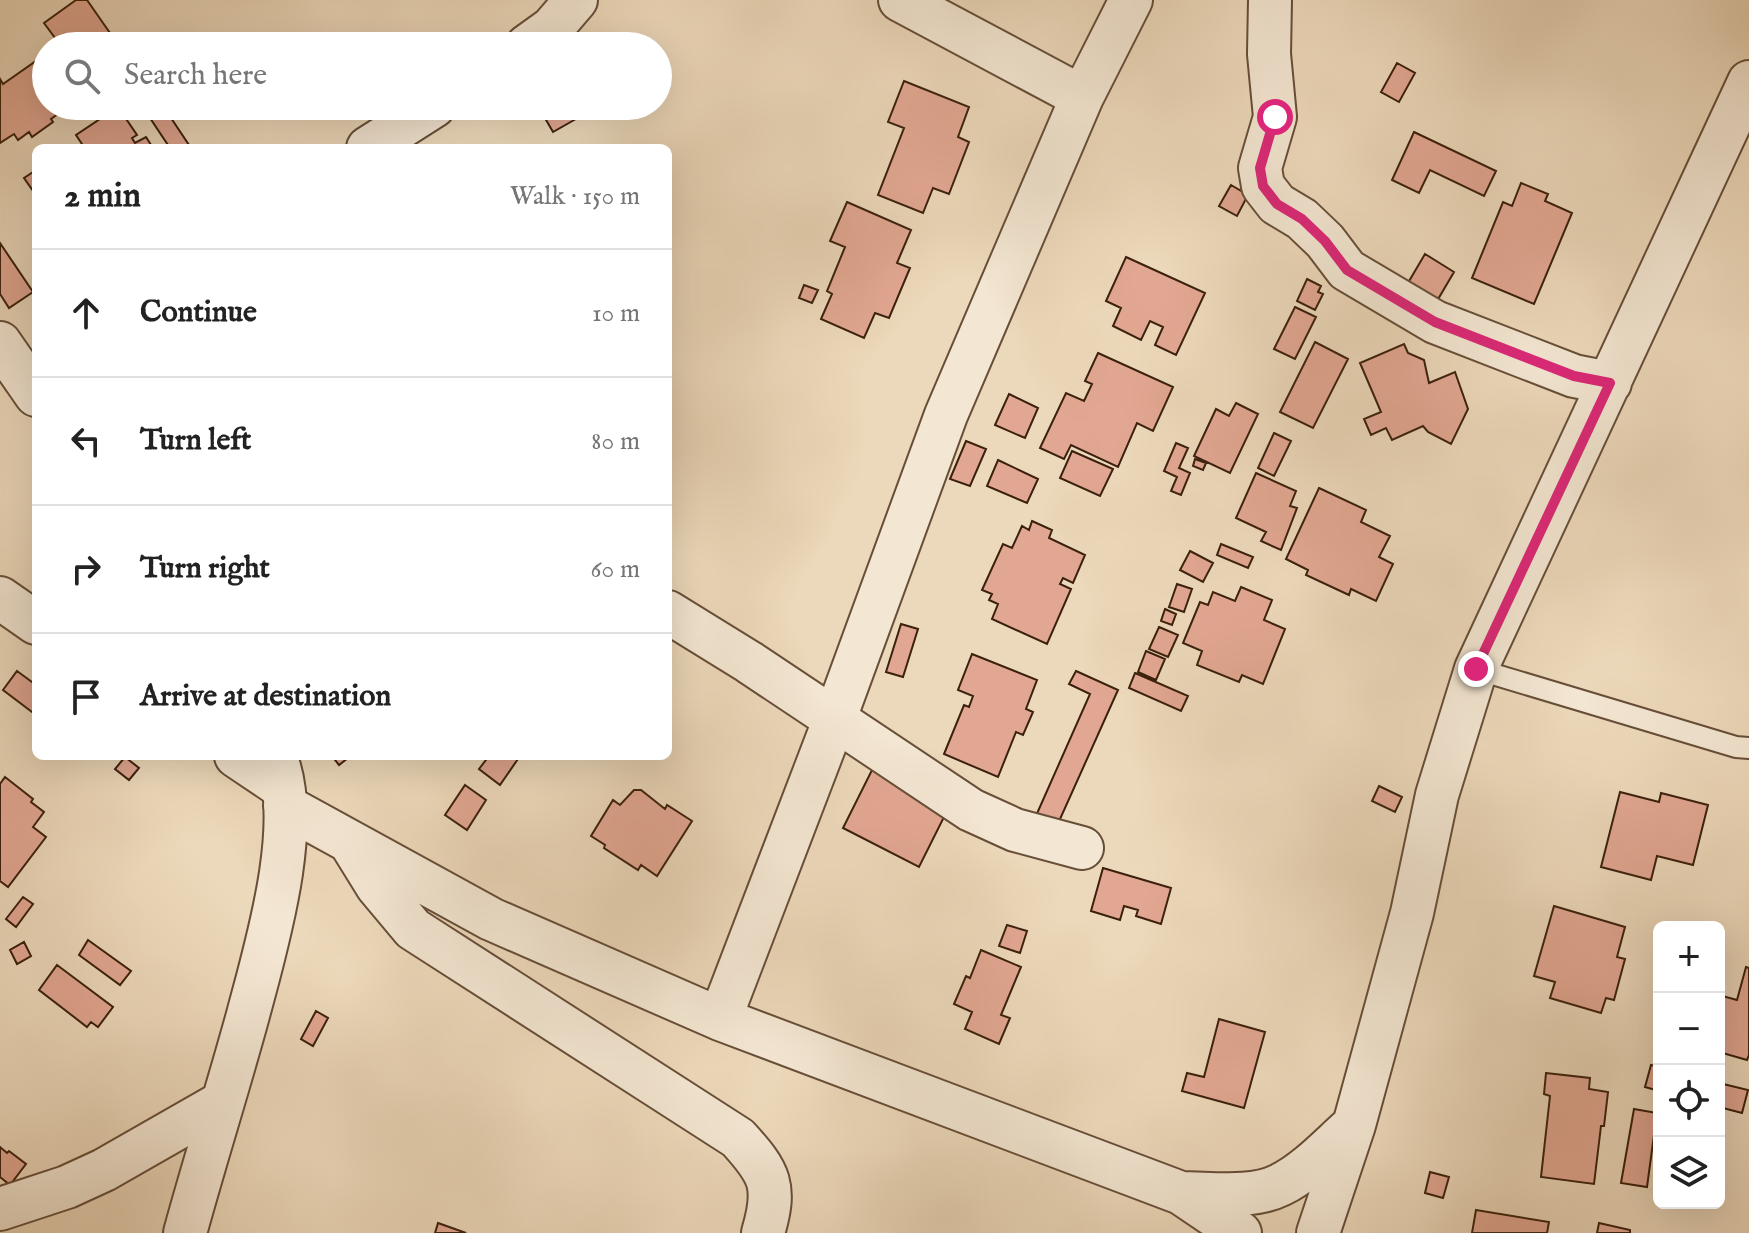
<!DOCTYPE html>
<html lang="en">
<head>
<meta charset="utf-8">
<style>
	body { margin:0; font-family:"IM FELL English",serif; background:#f2f2f2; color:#222 }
	.controls { position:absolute; right:24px; bottom:24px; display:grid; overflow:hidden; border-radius:12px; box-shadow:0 8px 32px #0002 }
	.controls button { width:72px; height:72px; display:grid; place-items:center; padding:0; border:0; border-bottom:2px solid #e0e0e0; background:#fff; color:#222; font:40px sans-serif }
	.stop { position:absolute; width:24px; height:24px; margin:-18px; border:6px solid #db2777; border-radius:50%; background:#fff }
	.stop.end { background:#db2777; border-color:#fff; box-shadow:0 2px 8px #0008 }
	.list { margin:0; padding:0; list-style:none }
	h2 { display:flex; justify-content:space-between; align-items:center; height:104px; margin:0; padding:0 32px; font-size:34px }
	h2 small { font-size:26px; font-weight:400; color:#767676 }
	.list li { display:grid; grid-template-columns:52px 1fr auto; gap:24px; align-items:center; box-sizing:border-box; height:128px; padding:0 32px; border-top:2px solid #e0e0e0 }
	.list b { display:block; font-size:30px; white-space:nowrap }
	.list em { font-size:26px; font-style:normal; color:#767676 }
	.icon { flex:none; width:44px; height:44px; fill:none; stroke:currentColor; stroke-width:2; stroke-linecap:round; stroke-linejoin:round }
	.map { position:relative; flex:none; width:1749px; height:1233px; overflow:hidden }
	.search { position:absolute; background:#fff; box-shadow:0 8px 32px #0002; left:32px; top:32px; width:640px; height:88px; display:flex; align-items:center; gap:20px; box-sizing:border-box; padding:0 28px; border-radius:44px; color:#767676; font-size:30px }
	.panel { position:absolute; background:#fff; box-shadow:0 8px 32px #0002; left:32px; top:144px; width:640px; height:616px; border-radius:12px }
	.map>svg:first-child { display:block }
</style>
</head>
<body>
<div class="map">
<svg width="1749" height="1233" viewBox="0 0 1749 1233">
	<rect width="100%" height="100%" fill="#ecd8ba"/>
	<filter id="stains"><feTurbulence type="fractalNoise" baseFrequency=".0025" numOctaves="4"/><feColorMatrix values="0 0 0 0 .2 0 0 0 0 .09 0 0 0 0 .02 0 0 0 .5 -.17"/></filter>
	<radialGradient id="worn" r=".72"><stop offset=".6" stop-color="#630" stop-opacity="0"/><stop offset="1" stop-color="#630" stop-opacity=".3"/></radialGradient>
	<!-- building -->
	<path fill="#e2a792" stroke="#3b200d" stroke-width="2" d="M76,0H87L119,46H61L44,23Z
		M46,54V106H69L51,119L53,122L32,137L29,132L18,140L14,134L0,143V79L3,84Z
		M1397,63L1415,73L1399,102L1381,92Z
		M904,81L969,107L958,137L969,142L949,194L933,188L923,213L878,195L904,128L888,122Z
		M142,106H163L191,148H170Z
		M538,106H587L590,111L553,132Z
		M118,107L137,135L132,138L135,143L146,137L153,148H82L84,147L76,135Z
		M1414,132L1496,171L1484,196L1430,170L1419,193L1392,180Z
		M36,170V195L24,178Z
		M1521,183L1548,194L1545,201L1572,213L1534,304L1472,278L1503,202L1512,206Z
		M1231,185L1248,195L1237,216L1219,206Z
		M847,202L911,230L897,263L910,268L889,318L875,313L864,338L821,319L832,294L827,291L845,247L830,241Z
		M0,243L33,292L9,308L0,294Z
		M1425,254L1454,272L1434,306L1405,288Z
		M1126,257L1205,293L1176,355L1155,345L1163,327L1150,321L1141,340L1113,326L1121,308L1106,301Z
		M1307,279L1321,286L1318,292L1323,294L1315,310L1297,301Z
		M804,285L818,290L812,303L799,298Z
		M1295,307L1316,317L1295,359L1274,349Z
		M1315,342L1348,359L1313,428L1280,412Z
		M1404,344L1408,353L1424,360L1429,383L1455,372L1468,409L1451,444L1428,432L1423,426L1392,440L1386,428L1371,435L1364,419L1381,412L1360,363Z
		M1098,353L1173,387L1153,431L1137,423L1118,467L1071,445L1064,459L1040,448L1066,393L1084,401L1092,384L1085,381Z
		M1009,394L1038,408L1025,438L995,425Z
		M1236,403L1258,414L1230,473L1194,456L1216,409L1229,416Z
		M1274,433L1291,441L1274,476L1258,468Z
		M966,441L986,449L970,486L950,479Z
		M1176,443L1188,448L1179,468L1190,473L1181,495L1171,491L1177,477L1164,471Z
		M1072,451L1113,469L1100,496L1060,478Z
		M1195,459L1206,463L1203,470L1193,466Z
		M998,460L1038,479L1027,503L987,486Z
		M1256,473L1296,491L1290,506L1297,508L1281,550L1261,541L1266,532L1236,518Z
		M1319,488L1366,510L1361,522L1390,536L1379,557L1393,564L1376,601L1351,589L1349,595L1306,575L1308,570L1286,559Z
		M1032,521L1052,530L1049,538L1085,555L1073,583L1063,578L1060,584L1071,589L1047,644L992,619L998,604L989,600L992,594L982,590L1003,544L1012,548L1022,526L1029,530Z
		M1221,544L1253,557L1248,568L1217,555Z
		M1190,551L1213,563L1203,582L1180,570Z
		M1177,584L1192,589L1184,612L1169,607Z
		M1241,587L1272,600L1264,620L1285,629L1263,684L1242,675L1239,682L1197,665L1202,651L1183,643L1200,602L1208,605L1213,592L1235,601Z
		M1165,609L1176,614L1172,625L1161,621Z
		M901,624L918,629L903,677L886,672Z
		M1159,627L1178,635L1168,657L1149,649Z
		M1146,651L1165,659L1156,680L1138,672Z
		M972,654L1037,680L1026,709L1033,712L1023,735L1016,732L998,777L944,754L964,705L969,707L973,696L958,690Z
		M17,671L36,685V715L3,690Z
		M1076,671L1118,690L1052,837L1031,827L1090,694L1069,684Z
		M1135,673L1188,696L1181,711L1129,688Z
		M332,756H347L348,758L339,765Z
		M489,756H520L500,785L479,769Z
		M125,757L139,768L129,780L115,769Z
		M872,770L948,809L919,867L843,828Z
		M5,777L33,799L31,802L44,812L33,827L46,837L8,887L0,881V784Z
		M465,785L486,800L467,830L445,815Z
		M1379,786L1402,797L1395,812L1372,801Z
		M634,790H641L665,809L667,805L692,821L657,876L641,865L638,870L604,848L605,845L591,836L613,800L620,805Z
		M1620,792L1659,802L1661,793L1708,805L1693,865L1657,856L1651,880L1601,867Z
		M1103,868L1171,888L1161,924L1136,916L1138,910L1124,906L1120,920L1091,911Z
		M23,897L33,904L16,927L6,919Z
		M1554,906L1625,927L1617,957L1625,959L1614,1000L1606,998L1601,1013L1550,998L1555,982L1534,976Z
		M1007,925L1027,931L1020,953L999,946Z
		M88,940L131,971L120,985L79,955Z
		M24,942L31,956L17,964L10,950Z
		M981,950L1021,967L1001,1015L1010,1018L999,1044L965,1029L972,1012L954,1004L966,976L970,978Z
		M57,965L113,1007L98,1027L91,1022L87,1027L39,990Z
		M1746,967L1749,968V1055L1747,1060L1719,1052V1029L1722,1018L1719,1017V995L1737,1000Z
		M316,1011L328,1018L313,1046L301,1039Z
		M1219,1019L1265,1032L1244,1108L1182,1091L1187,1073L1204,1077Z
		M1651,1065L1659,1067V1091L1645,1087Z
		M1546,1073L1590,1078L1589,1089L1608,1092L1604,1126H1601L1594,1184L1541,1177L1550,1096L1544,1094Z
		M1719,1083L1748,1090L1742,1113L1719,1107Z
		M1634,1109L1657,1113L1647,1187L1621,1183Z
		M0,1147L7,1153L9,1151L26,1164L10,1185L0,1177Z
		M1430,1172L1449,1177L1443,1198L1425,1193Z
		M1476,1210L1549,1222L1547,1233H1472Z
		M438,1223L466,1233H435Z
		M1599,1223L1630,1230V1233H1597Z"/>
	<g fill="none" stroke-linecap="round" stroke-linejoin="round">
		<!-- service casing -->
		<g stroke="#674e38" stroke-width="24">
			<path id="service" d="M1476,669L1736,747L1749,748"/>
		</g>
		<!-- minor casing -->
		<g stroke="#674e38" stroke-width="46">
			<path id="minor" d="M900,0L1082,97
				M1270,0L1269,54L1275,117L1260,168L1263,186L1277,204L1302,219L1325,241L1347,270L1435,322L1574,376L1610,383
				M527,46L552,28L576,0
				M368,148L434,106
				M0,343L36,395
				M0,598L36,623
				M668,612L749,662L971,810L1015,830L1082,848
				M236,756L282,787
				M285,806L491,919L720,1019L1181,1193L1240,1233
				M351,844L377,886L413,929L738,1138C770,1173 777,1186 763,1233
				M720,1019L834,721L946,415L1082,97L1131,0
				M1181,1193C1212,1193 1252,1199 1280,1185C1307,1172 1331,1145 1353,1126
				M0,1209L67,1187L104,1170L223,1102
				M185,1233C205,1160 228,1088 248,1015C266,947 304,822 275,756
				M1318,1233L1354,1125L1412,913L1437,795L1476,669L1749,82"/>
		</g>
		<!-- service -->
		<use href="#service" stroke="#f3e6d2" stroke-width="20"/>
		<!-- minor -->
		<use href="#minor" stroke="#f3e6d2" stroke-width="42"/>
	</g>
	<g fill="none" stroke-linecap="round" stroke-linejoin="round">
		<!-- route -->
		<path stroke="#db2777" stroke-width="10" d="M1275,117L1260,168L1263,186L1277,204L1302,219L1325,241L1347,270L1435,322L1574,376L1610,383L1476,669"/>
	</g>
	<rect width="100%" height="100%" filter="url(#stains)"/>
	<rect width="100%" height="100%" fill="url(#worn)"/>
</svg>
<div class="controls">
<button>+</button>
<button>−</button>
<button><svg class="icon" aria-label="locate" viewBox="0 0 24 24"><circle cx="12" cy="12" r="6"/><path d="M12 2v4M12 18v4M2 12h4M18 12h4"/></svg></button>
<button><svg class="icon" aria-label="layers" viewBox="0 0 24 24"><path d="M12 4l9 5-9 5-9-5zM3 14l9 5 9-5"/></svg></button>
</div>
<div class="stop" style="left:1275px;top:117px"></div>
<div class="stop end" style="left:1476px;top:669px"></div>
<div class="search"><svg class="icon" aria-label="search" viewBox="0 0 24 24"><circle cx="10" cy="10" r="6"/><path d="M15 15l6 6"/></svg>Search here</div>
<section class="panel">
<h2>2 min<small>Walk · 150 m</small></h2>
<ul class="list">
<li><svg class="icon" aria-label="ahead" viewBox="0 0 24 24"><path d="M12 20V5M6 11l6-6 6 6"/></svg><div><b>Continue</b></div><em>10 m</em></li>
<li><svg class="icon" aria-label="left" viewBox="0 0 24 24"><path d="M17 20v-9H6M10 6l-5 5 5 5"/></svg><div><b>Turn left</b></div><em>80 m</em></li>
<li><svg class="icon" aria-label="right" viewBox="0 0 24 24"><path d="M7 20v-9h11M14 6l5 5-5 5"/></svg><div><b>Turn right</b></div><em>60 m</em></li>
<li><svg class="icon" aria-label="arrive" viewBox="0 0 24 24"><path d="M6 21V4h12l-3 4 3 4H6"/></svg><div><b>Arrive at destination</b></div></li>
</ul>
</section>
</div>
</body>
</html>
